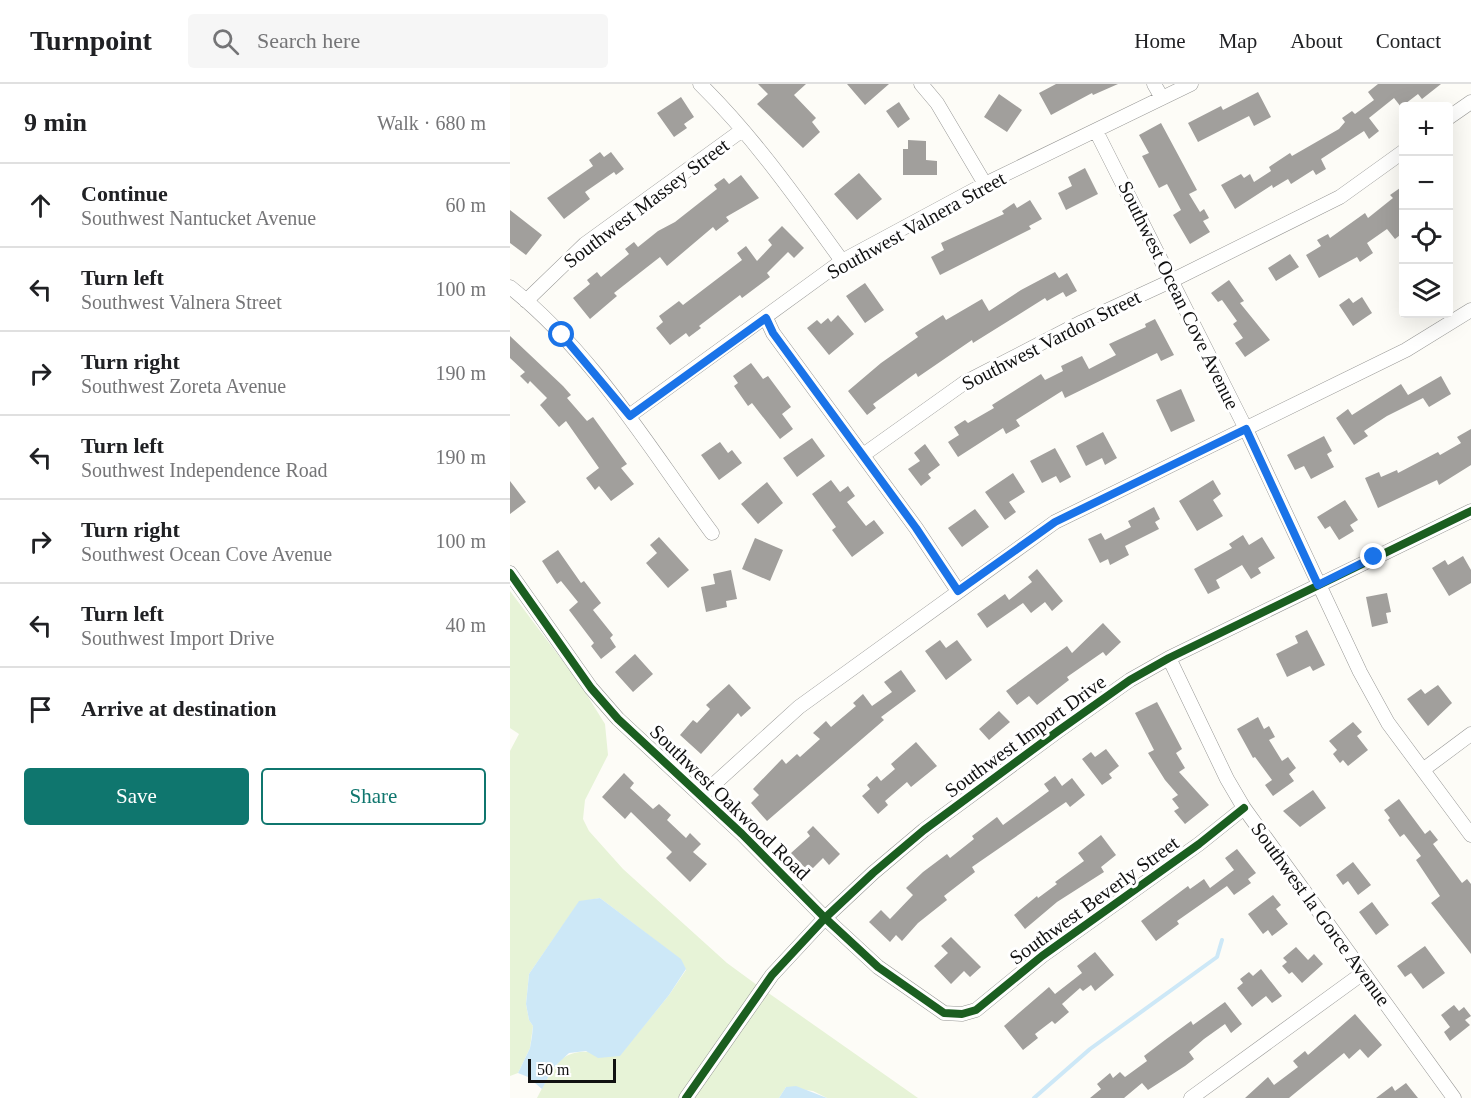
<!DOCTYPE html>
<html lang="en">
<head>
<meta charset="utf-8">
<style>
	body { margin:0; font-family:"Times New Roman",serif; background:#f6f6f6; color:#202124 }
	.controls { position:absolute; right:18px; top:18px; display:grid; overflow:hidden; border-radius:6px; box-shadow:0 6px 24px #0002 }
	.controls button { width:54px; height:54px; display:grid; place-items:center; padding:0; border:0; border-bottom:2px solid #e0e0e0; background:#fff; color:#202124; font:30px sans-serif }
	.scale { position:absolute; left:18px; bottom:15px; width:88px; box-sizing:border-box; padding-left:6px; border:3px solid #111; border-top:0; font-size:16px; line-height:21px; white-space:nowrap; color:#111; -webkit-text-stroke:4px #fff; paint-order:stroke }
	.stop { position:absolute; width:18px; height:18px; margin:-14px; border:4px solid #1a73e8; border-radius:50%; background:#fff }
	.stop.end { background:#1a73e8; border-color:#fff; box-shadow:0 2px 6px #0008 }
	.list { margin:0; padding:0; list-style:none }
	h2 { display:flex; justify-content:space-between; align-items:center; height:78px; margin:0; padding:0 24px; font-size:26px }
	h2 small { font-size:20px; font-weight:400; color:#757577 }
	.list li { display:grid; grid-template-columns:39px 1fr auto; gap:18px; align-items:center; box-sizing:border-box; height:84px; padding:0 24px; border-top:2px solid #e0e0e0 }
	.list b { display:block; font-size:22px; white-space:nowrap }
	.list p { margin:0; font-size:20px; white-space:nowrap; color:#757577 }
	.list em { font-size:20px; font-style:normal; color:#757577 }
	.actions { display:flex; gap:12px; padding:18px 24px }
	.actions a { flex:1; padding:14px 0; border:2px solid #0f766e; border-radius:6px; text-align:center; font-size:21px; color:#0f766e }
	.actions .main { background:#0f766e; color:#fff }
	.icon { flex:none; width:33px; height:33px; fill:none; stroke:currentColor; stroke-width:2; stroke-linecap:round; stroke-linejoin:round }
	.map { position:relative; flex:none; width:961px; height:1014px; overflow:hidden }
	header { display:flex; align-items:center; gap:36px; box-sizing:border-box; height:84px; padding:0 30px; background:#fff; border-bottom:2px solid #e0e0e0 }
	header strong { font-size:28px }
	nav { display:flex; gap:33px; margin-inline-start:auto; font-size:21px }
	.search { width:420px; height:54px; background:#f6f6f6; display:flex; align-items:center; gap:15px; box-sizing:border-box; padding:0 21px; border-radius:6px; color:#757577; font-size:22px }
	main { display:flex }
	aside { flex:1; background:#fff }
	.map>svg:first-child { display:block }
</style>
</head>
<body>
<header>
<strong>Turnpoint</strong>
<div class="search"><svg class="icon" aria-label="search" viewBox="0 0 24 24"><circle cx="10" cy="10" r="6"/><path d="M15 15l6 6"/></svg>Search here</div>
<nav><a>Home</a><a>Map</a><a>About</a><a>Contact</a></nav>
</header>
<main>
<aside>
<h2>9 min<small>Walk · 680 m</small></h2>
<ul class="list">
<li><svg class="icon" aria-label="ahead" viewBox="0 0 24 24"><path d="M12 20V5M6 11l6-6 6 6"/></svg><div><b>Continue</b><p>Southwest Nantucket Avenue</p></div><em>60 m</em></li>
<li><svg class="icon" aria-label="left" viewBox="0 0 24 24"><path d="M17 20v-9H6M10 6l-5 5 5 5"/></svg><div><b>Turn left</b><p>Southwest Valnera Street</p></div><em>100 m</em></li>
<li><svg class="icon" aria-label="right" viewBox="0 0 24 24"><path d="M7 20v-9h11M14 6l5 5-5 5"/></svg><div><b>Turn right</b><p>Southwest Zoreta Avenue</p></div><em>190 m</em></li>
<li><svg class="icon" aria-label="left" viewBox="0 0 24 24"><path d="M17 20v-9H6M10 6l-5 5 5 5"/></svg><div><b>Turn left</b><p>Southwest Independence Road</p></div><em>190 m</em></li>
<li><svg class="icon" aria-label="right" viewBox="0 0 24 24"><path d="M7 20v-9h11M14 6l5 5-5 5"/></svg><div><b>Turn right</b><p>Southwest Ocean Cove Avenue</p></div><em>100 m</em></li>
<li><svg class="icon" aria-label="left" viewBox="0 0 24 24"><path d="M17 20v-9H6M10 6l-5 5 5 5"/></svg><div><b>Turn left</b><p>Southwest Import Drive</p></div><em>40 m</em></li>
<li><svg class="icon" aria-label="arrive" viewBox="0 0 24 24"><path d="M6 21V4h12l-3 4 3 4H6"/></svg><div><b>Arrive at destination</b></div></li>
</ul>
<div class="actions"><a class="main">Save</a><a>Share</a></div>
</aside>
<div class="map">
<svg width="961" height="1014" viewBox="0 0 961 1014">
	<rect width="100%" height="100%" fill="#fdfcf7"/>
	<!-- green -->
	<path fill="#e7f3d7" d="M0,507L70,600L95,640L98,671L75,716L73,735L79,747L113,785L217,879L247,901L168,1014H27C53,965 55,964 110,971L159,911L176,886L170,875L90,814L69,818L19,890L16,920L19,936L23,942L20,964L8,989L0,992V667L9,650L0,644Z
		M257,908L408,1014H317L303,1007L276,1003L269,1014H183Z"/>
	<!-- water -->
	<path fill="#cde8f7" d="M90,814L171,875L176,885L159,911L110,972L88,974L76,967L59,969L43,984L32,1005L18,993L8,989L20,964L22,952L23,942L19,936L16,920L19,890L69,817Z
		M286,1002L317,1014H269L276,1003Z"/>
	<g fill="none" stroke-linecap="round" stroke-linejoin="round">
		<!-- stream -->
		<path stroke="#cde8f7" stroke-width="4" d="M524,1014L580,965L707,873L712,856"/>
	</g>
	<!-- building -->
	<path fill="#a19f9c" d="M248,0H296L284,11L306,34L302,38L310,48L293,64L247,20L258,10Z
		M337,0H379L355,21Z
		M546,0H608L583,11L582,9L541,31L529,9Z
		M868,0H931L912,15L908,10L891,23L884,14L859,34L869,47L859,55L854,47L811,75L816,85L806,91L803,86L781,100L778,95L763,104L762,101L725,125L711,101L731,90L734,94L740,90L744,98L761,87L759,83L780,69L782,72L829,45L835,38L832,34L842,27L845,30L864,16L858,8Z
		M748,8L761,33L744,42L739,32L688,58L678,39L711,22L713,26Z
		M489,10L512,26L497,48L474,33Z
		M171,13L184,33L174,40L177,44L164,53L147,29Z
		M389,18L400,35L388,44L376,27Z
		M651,39L687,106L679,110L690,128L694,125L699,134L693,137L700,148L680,160L663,131L671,126L657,100L649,104L632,72L639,69L629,51Z
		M398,56L416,57V76L427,77V91H393V65H398Z
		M90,68L94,73L101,68L114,85L106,91L104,88L75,108L80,115L54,135L37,114L83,82L79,76Z
		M575,84L588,110L556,126L548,109L562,102L558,93Z
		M349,89L372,115L347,136L324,110Z
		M231,91L249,114L216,133L219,137L206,147L203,143L157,182L150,173L104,209L107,212L80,235L63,214L80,200L77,196L87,188L91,193L119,170L115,165L124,158L128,163L148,147L165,138L207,105L204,101L214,94L219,100Z
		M890,104L894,109V148L885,155L877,145L857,159L863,169L850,178L847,173L809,194L796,171L811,162L807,156L818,150L820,154L855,129L858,134L883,114L880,111Z
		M520,116L532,135L519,142L521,145L430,191L421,173L434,166L431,159L494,130L492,127L504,119L507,124Z
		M0,126L32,151L16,171L0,159Z
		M272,142L294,164L284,174L278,168L257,189L260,193L232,214L230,211L189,242L191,244L179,253L176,249L160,261L146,244L153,238L149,232L169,217L173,221L232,176L227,169L236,162L247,177L262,161L258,156Z
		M780,170L789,183L766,197L758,184Z
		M545,188L549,194L557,189L567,207L556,213L553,208L537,217L535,214L463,259L462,256L408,293L406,289L363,320L366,324L357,331L338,307L371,279L408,253L405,249L433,231L436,236L472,215L479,227L511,206Z
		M719,196L734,217L730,219L760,256L735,273L725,259L733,254L723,240L727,237L712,216L708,218L701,209Z
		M355,199L374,226L355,239L336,212Z
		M852,213L862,229L843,242L829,221L839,214L843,219Z
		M328,231L344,250L319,271L297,244L307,236L311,240L318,234L321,238Z
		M645,235L664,271L651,277L647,269L555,314L552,307L506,336L510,342L496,350L493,344L448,373L438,358L449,351L444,343L455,336L458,339L484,324L482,321L531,290L535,296L553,287L551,282L572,272L579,285L606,271L599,260L636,243L635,240Z
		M0,252L53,302L61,311L57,314L77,337L83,333L117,380L111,384L124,400L101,417L89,402L85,406L76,394L89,384L56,337L49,343L30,321L37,314L20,297L18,300L10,292L15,288L0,274Z
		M241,279L253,295L258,292L281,323L272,330L283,345L270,355L242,319L238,322L224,302L228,299L223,292Z
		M931,292L941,310L919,323L913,314L877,332L854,347L858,352L844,361L826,334L838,325L842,331L891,300L898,311Z
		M671,305L685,337L661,348L646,316Z
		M961,345V381L929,401L927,396L868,424L855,394L869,388L871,393L887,386L888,389L928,368L930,371L951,359L947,353Z
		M593,348L607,374L595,381L592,374L576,382L566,362Z
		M814,352L822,367L817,370L824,383L801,395L794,382L785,386L777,371Z
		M302,354L315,372L287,393L273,374Z
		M210,358L218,369L222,366L232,379L209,396L191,371Z
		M415,360L430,381L418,390L421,394L411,402L398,385L410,377L404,369Z
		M545,364L561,393L550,399L546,392L532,399L520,377Z
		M503,389L515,408L499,418L506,428L495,436L475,408Z
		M321,396L330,408L338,402L345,412L337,418L356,442L364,436L374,449L342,473L322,446L326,443L302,410Z
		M703,396L711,410L703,416L713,432L687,447L669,417Z
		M0,397L16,418L0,430Z
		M257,398L273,419L248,440L231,420Z
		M835,416L848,436L840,441L844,447L829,456L820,442L815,445L807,433Z
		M644,423L650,435L645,438L649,445L615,462L619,471L600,481L598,475L590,479L578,455L591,449L595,456L621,443L618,437Z
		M465,425L479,443L452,463L438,444Z
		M733,451L739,461L752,453L765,474L748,484L751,489L741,495L732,481L706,496L710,504L698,510L684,485L722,464L719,460Z
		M149,453L179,486L158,504L136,479L147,469L140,461Z
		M245,454L273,466L260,497L232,485Z
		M48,466L71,499L74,497L91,519L83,526L103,551L100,554L106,563L91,575L81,562L84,559L59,526L68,518L51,497L47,500L32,477Z
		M953,472L961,486V499L939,512L922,484L935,476L938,481Z
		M527,485L553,517L542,527L535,518L521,529L513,519L477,544L467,530L495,510L499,516L522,498L518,493Z
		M221,486L227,515L216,517L217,523L196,528L191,503L205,500L203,490Z
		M877,509L881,528L876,529L878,539L862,543L856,513Z
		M593,539L611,558L596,572L593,568L557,593L559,596L527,621L519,612L507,621L496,607L557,562L562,569Z
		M797,546L815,581L803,587L800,582L777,593L766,570L788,559L785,552Z
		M430,556L436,564L447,556L462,576L436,596L415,567Z
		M125,570L143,590L123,608L105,588Z
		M391,586L406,607L371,633L374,636L257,737L241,719L249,711L243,705L272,675L276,680L287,670L290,673L310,655L303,649L316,637L321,643L346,622L343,619L353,610L362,622L382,608L374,598Z
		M219,600L241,624L231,633L228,629L191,670L170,651L183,636L187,639L200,625L196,621Z
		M928,601L942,619L918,642L897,615L911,605L915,610Z
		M647,618L672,665L666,669L675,684L669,688L699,721L675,740L664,727L669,724L662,715L668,711L655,696L638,669L644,666L625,629Z
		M489,627L500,638L479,656L469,645Z
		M748,633L754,645L759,642L765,653L759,656L772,677L778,673L786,684L779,690L784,697L763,712L755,701L762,696L745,673L743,674L727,645Z
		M843,638L852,648L847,652L858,666L838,682L833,676L830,679L823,670L827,666L819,657Z
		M406,658L427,682L401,703L397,698L375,717L378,721L368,730L352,712L360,705L357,701L367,692L371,697L385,685L381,680Z
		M596,665L609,682L599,690L602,694L592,701L572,675L581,668L585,673Z
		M114,689L124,699L120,704L143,725L149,720L161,731L157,736L176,754L180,749L191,760L183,768L197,780L180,798L156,774L162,768L121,728L115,735L92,713Z
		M545,692L552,702L562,694L575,711L560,723L556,718L462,783L465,788L434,812L437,816L408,839L392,857L386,851L380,858L359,838L371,826L380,835L403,811L396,804L413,788L437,770L440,774L464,755L462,752L487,733L493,741L539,707L534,700Z
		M803,706L816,724L790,743L773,727Z
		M889,715L915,750L920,746L928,756L923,760L952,799L957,795L961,800V870L921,819L930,812L906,776L911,772L894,750L890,753L878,736L880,734L874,726Z
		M303,742L330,770L319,781L313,774L299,788L281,769L300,752L297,748Z
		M591,751L606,771L591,783L594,788L547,818L515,845L504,831L527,812L528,814L547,800L545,798L574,777L568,769Z
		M727,765L746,789L738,795L741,799L724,811L717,802L667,837L669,840L646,857L631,837L678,802L680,805L694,795L700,804L724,786L715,774Z
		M843,778L861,801L848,811L838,797L833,801L826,791Z
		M763,811L771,821L766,825L778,840L762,852L758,846L753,850L738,830Z
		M862,818L879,841L866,851L849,828Z
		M441,853L471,883L460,893L454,887L441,900L424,882L438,869L431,862Z
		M915,862L935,889L913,905L901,889L895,893L887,882Z
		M786,863L798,876L804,870L813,880L792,899L782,888L779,890L772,882L777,878L773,874Z
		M585,868L604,891L585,907L581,901L573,907L570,904L552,920L559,928L545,940L542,937L525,950L528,954L513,966L494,942L539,903L545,910L572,889L567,882Z
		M751,885L772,912L762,919L756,912L742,923L727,904L733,899L730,895L739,888L743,892Z
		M715,918L732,940L721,949L715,940L694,955L679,968L684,975L675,982L638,1006L632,999L614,1014H580L591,1005L587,1000L600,989L603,994L610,988L615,993L637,977L634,972L655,956L681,937L683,941Z
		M944,921L949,927L954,923L961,932L955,936L960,941L940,957L934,948L940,943L931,931Z
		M845,930L872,961L858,974L850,965L839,975L834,969L779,1014H735L758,993L764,1001L788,983L783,977L795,967L798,971Z
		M896,999L908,1014H866L882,1002L885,1007Z"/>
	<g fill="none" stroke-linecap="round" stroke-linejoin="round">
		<!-- minor casing -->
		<g stroke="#979795" stroke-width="15">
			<path id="minor" d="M190,0C244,53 288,116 332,177
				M411,0L427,19L475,100
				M644,0L652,14
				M938,34L961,18
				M586,47L736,345L850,588L878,639L961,751
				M0,203C84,270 139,364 202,449
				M16,217L75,160L231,47
				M256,234L263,249L406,444L448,507
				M119,332L332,177L475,100L681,0
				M353,371L454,299L572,238L663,196L830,113L894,67
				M0,489L81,604L108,635L232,750L315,834L368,883L434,929L452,930L466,926L532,872L689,760L734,724
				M659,574L717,695L734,724L944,1014
				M914,685L961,650
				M191,712L289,623L545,438L896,266L961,226
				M176,1014L262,891L315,834L363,789L414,746L548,647L620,596L659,574L961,427
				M681,1014L853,889"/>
		</g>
		<!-- minor -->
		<use href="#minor" stroke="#fffffe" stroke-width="14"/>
		<!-- cycleway casing -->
		<g stroke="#fff" stroke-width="11">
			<path id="cycleway" d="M0,489L81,604L108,635L232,750L315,834L368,883L434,929L452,930L466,926L532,872L689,760L734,724
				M176,1014L262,891L315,834L363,789L414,746L548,647L620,596L659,574L961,427"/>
		</g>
		<!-- cycleway -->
		<use href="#cycleway" stroke="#1b5e20" stroke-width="8"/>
	</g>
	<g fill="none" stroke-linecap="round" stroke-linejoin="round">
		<!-- route -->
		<path stroke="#1a73e8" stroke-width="8" d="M52,251L120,332L256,234L263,249L406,444L448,507L545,438L736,345L808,501L864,473"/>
	</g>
	<g text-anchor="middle" stroke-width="6" stroke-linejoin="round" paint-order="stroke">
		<!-- street labels -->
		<g font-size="20" fill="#111" stroke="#fff">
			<text transform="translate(136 119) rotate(-37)" y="7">Southwest Massey Street</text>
			<text transform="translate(406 141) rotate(-29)" y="7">Southwest Valnera Street</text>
			<text transform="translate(669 211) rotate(64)" y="7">Southwest Ocean Cove Avenue</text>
			<text transform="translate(541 256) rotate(-27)" y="7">Southwest Vardon Street</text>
			<text transform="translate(515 652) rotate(-36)" y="7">Southwest Import Drive</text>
			<text transform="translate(220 718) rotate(44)" y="7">Southwest Oakwood Road</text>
			<text transform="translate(584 816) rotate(-36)" y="7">Southwest Beverly Street</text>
			<text transform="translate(811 830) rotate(54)" y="7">Southwest la Gorce Avenue</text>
		</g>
	</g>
</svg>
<div class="controls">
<button>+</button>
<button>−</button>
<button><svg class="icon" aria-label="locate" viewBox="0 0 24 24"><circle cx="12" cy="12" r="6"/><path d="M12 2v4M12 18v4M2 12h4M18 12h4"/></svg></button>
<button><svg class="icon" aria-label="layers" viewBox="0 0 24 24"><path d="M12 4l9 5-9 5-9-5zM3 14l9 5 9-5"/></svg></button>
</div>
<div class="scale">50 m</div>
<div class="stop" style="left:52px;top:251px"></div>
<div class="stop end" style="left:864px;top:473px"></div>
</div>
</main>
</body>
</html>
